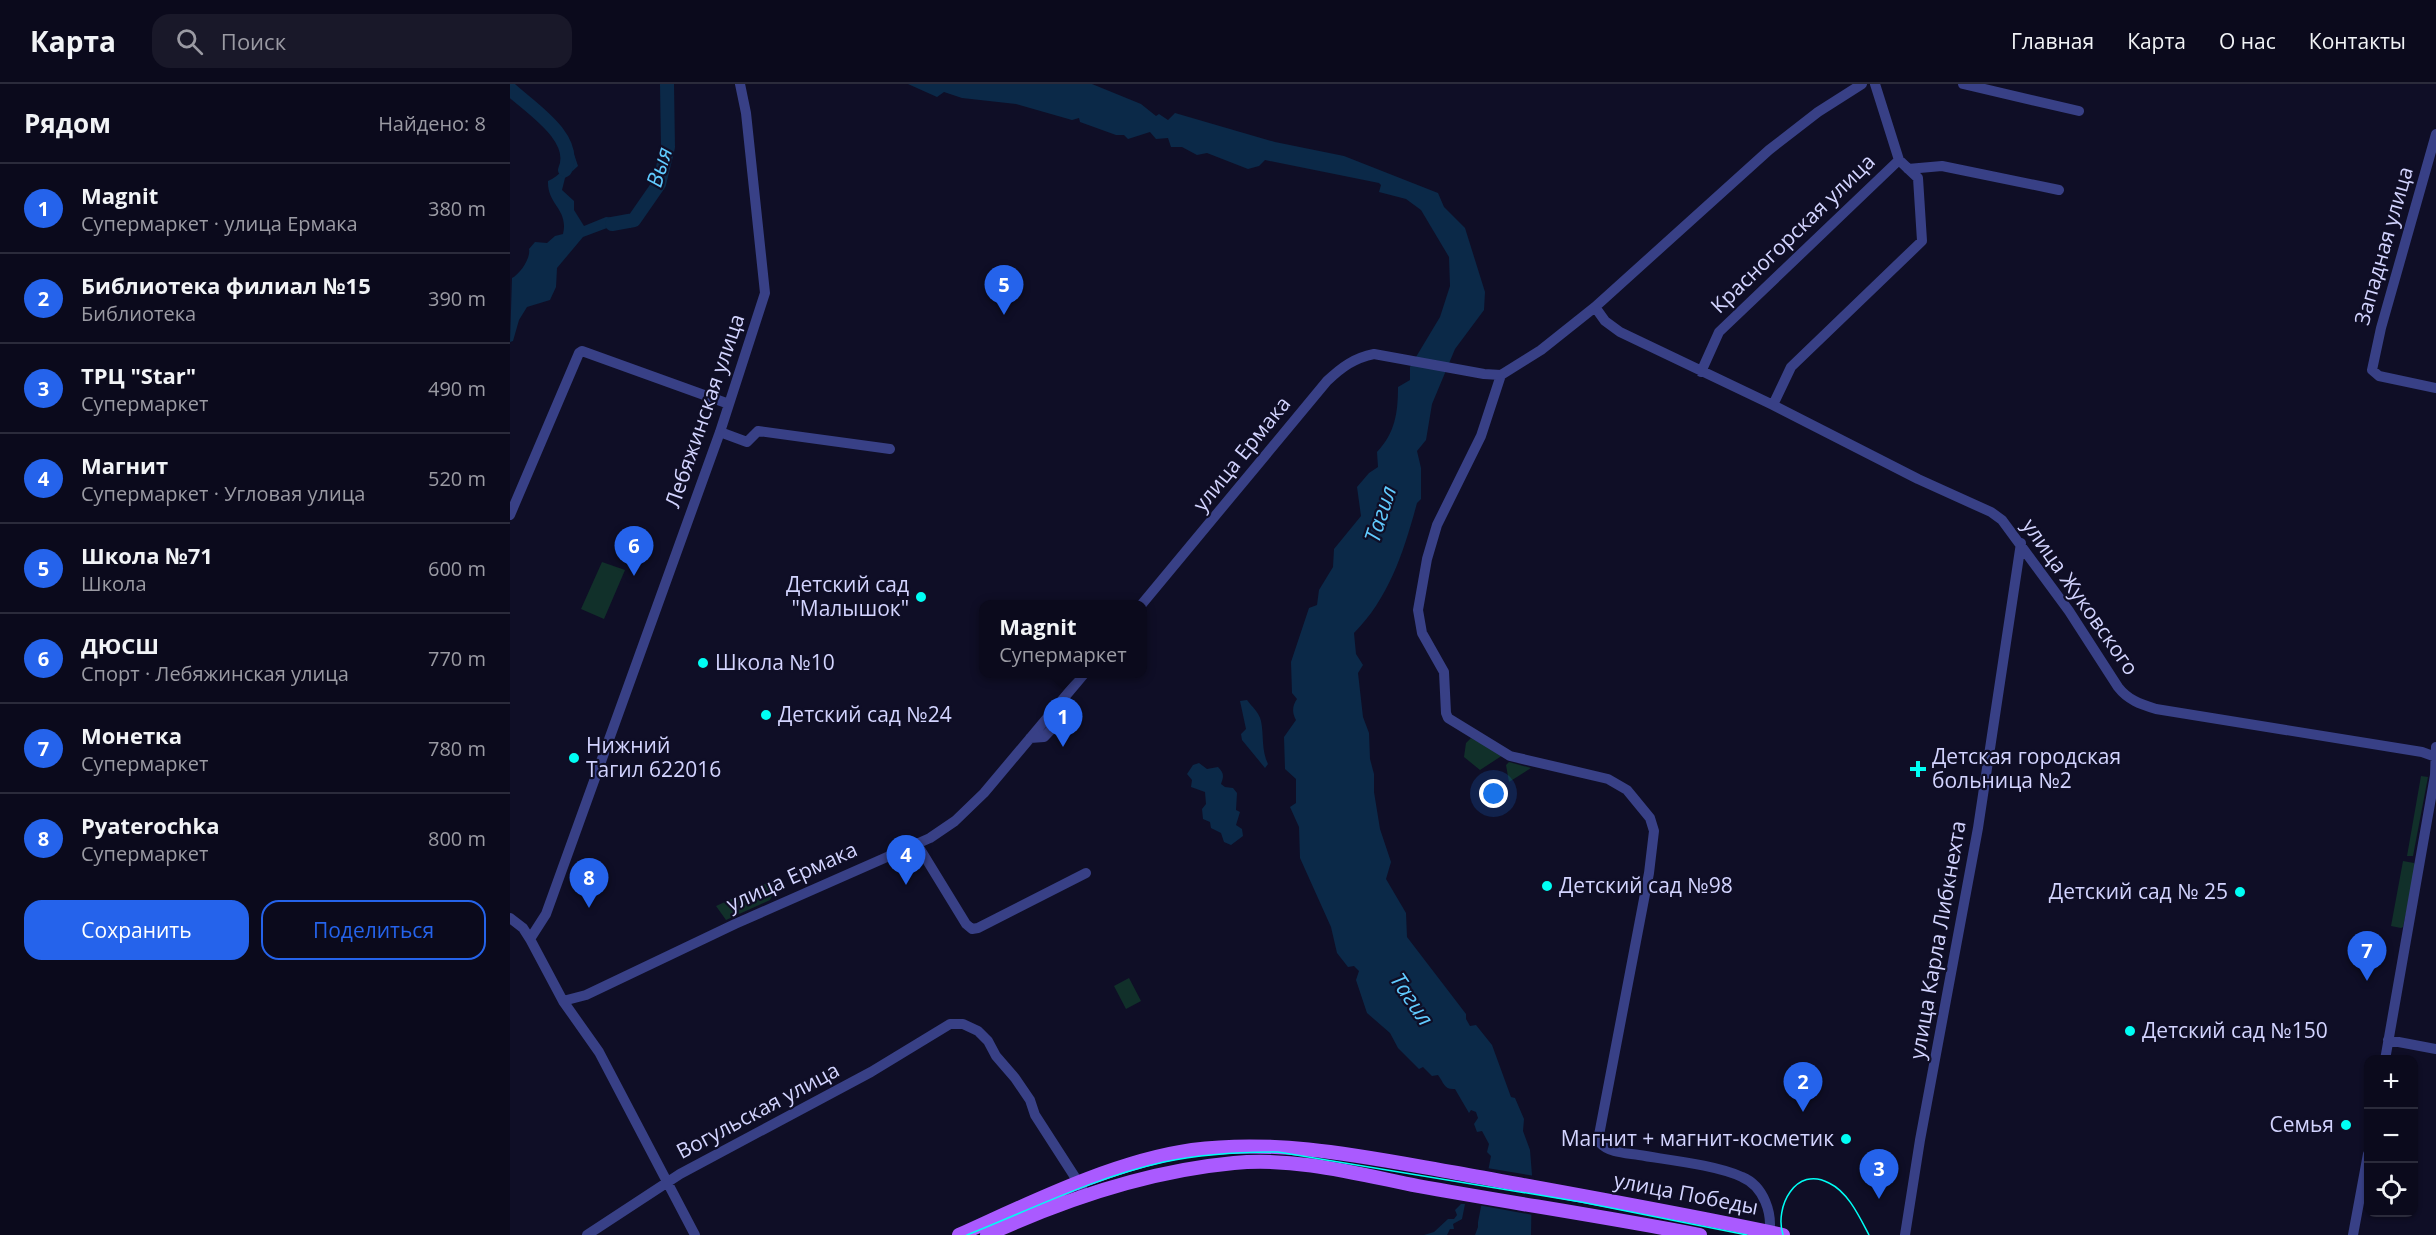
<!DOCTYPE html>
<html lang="ru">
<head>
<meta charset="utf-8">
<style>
	body { margin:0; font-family:"Open Sans",sans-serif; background:#191829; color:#f1f3f6 }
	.controls { position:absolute; right:18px; bottom:18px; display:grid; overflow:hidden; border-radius:12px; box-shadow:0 2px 4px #0004 }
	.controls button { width:54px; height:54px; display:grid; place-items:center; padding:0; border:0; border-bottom:2px solid #2b2b3b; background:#0b0a1c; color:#f1f3f6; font:30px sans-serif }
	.you { position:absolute; left:984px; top:710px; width:21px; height:21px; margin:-15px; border:4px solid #fff; border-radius:50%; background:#1a73e8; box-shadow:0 0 0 9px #1a73e833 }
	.badge { display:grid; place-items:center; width:39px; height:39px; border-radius:50%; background:#2563eb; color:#fff; font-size:20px; font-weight:700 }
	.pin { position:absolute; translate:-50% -50px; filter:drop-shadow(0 2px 3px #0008) }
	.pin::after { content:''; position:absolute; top:32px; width:21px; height:18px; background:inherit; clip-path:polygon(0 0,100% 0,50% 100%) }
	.popup { position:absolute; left:469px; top:516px; width:168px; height:78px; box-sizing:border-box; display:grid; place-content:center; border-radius:12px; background:#0b0a1c; filter:drop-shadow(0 2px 4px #0005); font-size:20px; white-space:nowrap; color:#9a9aa3 }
	.popup b { font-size:22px; color:#f1f3f6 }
	.popup::after { content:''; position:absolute; left:50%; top:100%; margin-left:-12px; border:12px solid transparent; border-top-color:#0b0a1c }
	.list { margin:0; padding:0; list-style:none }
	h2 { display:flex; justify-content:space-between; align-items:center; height:78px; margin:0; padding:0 24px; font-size:26px }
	h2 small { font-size:20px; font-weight:400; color:#9a9aa3 }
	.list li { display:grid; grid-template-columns:39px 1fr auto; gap:18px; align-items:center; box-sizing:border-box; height:90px; padding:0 24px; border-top:2px solid #2b2b3b }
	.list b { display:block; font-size:22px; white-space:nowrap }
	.list p { margin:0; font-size:20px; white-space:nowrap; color:#9a9aa3 }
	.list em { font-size:20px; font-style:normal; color:#9a9aa3 }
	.actions { display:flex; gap:12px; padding:18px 24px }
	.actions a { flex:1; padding:14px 0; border:2px solid #2563eb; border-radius:18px; text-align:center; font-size:21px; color:#2563eb }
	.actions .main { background:#2563eb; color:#fff }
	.icon { flex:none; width:33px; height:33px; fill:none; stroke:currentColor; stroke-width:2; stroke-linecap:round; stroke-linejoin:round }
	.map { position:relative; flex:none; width:1926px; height:1151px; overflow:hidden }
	header { display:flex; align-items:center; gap:36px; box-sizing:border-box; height:84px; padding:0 30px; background:#0b0a1c; border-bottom:2px solid #2b2b3b }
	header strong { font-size:28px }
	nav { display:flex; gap:33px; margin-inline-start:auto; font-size:21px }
	.search { width:420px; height:54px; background:#191829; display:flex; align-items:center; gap:15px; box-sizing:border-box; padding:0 21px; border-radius:18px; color:#9a9aa3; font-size:22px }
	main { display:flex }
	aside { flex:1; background:#0b0a1c }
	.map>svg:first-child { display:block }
</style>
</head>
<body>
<header>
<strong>Карта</strong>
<div class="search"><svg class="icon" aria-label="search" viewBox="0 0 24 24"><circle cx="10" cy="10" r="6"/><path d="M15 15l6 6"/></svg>Поиск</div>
<nav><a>Главная</a><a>Карта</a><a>О нас</a><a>Контакты</a></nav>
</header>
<main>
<aside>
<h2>Рядом<small>Найдено: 8</small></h2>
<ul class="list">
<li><span class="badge">1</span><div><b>Magnit</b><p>Супермаркет · улица Ермака</p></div><em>380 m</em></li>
<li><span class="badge">2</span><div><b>Библиотека филиал №15</b><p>Библиотека</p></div><em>390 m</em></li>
<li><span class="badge">3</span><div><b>ТРЦ &quot;Star&quot;</b><p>Супермаркет</p></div><em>490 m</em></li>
<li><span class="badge">4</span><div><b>Магнит</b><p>Супермаркет · Угловая улица</p></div><em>520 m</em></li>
<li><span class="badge">5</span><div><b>Школа №71</b><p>Школа</p></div><em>600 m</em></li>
<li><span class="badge">6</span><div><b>ДЮСШ</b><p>Спорт · Лебяжинская улица</p></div><em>770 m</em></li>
<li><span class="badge">7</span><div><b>Монетка</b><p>Супермаркет</p></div><em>780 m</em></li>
<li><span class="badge">8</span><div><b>Pyaterochka</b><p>Супермаркет</p></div><em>800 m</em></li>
</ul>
<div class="actions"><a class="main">Сохранить</a><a>Поделиться</a></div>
</aside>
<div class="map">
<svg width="1926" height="1151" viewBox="0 0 1926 1151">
	<rect width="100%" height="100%" fill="#0f0e26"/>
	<!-- green -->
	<path fill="#11302a" d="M92,478L115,486L94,535L71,525Z
		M961,654L993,671L970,686L954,673L956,659Z
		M999,678L1021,684L999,698L996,681Z
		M1911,692L1918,693L1903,772H1897Z
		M1893,777L1904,779L1906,782L1893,843L1891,844L1881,842Z
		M266,795L267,801L260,816L216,836L206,822Z
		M619,894L631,917L616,925L604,902Z"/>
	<!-- water -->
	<path fill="#0b2948" d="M398,0H582L631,20L646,32L649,30L658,36L665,29L765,58L834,72L928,109L934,123L955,144L975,208L974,226L945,265L922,320L916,356L907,367L911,384V415L907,419C894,467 879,514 844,549L846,570L853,581L848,589L853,633L859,649L860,675L864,690V708L870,745L881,778L876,795L896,829L897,853L956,930V935L960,942L966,941L982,961L1001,1013L1005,1014L1014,1035L1013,1047L1020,1066L1022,1091L1021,1151H965L968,1143V1138L981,1072L977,1068L979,1060L972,1047L967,1048L964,1040L968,1034L966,1028L961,1026L959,1029L945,1005C934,1006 934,999 928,991L922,992L913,983L909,985L888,964L880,949L857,929L846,896L849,887L844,882L838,883L827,869L821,843L790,774L789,743L780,723L786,719V695L775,685L774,653L786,636C782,629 782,622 787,615L782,609L781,578L799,524L807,521L809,506L823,483L824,465L851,432L847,403L859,389L868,383L867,368C885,349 888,329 888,303L900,296V283L930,233L940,202L939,173L911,126L896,115L869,108L871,101L869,99L755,76L749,82L738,85L697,69L687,71L672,63H661L658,54L646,55L640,48L618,55L614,51H606L570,38L569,34L562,36L506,20L452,14L434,8L427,13Z
		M64,70L68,82L55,94L52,106L64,117V126L74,142L96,133L120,135L121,144H97L73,153L47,184L46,203L40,216L17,223L9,236L3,257L0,258L2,194C10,190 21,174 19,165L25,158L37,159L45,152L53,150C59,125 37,121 38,97C51,91 55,85 54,71Z
		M737,616C742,623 749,628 751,637C754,651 751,666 758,680L755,684L732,656L731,650L736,645L730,617Z
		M689,679L697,685L708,683C714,689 714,692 711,700L715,703L723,704L727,709L726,726L730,728L726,741L732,745L733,752L721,761L714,758L711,749L701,744L700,738L693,735L692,725L696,720L695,708L681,703L682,696L677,690L683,681Z
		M951,1120H955L952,1135L943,1140L944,1145H940L937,1151H914L924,1148L938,1135H944L947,1131L945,1126Z"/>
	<!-- pier -->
	<path fill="#0f0e26" d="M977,1084L1025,1092L1023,1131L968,1121Z"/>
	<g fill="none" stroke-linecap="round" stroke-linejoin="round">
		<!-- river -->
		<path stroke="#0b2948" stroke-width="14" d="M0,5C21,24 69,54 55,86
			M102,140L124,136L149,100L158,63L157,0"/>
		<!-- minor -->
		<path stroke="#384086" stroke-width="10" d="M1453,0L1569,27
			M1926,50L1871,244L1862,286L1869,292L1926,304
			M1398,85L1432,82L1549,106
			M1085,223L1095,237L1110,248L1263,321L1408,395L1481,428L1492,436L1559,527L1608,603C1618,616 1630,620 1646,625L1912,668L1926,673
			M1191,288L1209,248L1389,76
			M1263,321L1281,283L1412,157L1408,94L1389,76L1365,0
			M210,348L237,358L248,347L380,365
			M0,431L69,269L72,267L219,320
			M632,520L817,297C832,283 844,274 864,270L974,290L991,291
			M520,654L534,653L552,634V618
			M407,760L456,840L462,845L468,844L576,789
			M0,834L13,844L20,855L53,917L89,968L185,1151
			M20,855L36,830L210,348L255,209L236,29L230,0
			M53,917L76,911L225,840L420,754L445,737L474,709L574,590
			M1878,956L1926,965
			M1875,976L1925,691L1926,663
			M77,1151L170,1090L361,988L440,940H453L468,947L478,957L486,972L505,994L520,1016L525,1031L572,1104
			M1259,1151C1263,1130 1254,1102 1232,1093C1206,1081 1158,1076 1129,1071C1116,1069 1099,1069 1090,1059L1089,1051L1139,789L1144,747L1140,734L1117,706L1098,695L1000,672L938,634L936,629L934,588L912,549L908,526L917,475L927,441L971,352L991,291L1031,266L1085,223L1259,66L1308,28L1352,0
			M1395,1151L1410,1056L1468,744L1511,459
			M1843,1151L1858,1070"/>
		<!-- major -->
		<path stroke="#aa5aff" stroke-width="14" d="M449,1151C520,1119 604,1077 682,1066C771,1054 860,1074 947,1089C1056,1109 1165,1128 1273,1151
			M477,1151C555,1115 638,1087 724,1079C786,1073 848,1090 908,1102C1002,1119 1097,1133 1190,1151"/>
		<!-- tram -->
		<path stroke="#00fef4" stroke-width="1.5" d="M457,1151C522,1125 586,1093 654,1078C692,1070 730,1068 768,1068L1071,1118L1237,1151
			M1273,1151C1264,1123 1286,1081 1319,1099C1338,1108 1349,1132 1359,1151"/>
	</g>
	<!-- markers -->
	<g fill="#00fef4" stroke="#0f0e26" stroke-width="2">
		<circle cx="411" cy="513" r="6"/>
		<circle cx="193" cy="579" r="6"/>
		<circle cx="256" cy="631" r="6"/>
		<circle cx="64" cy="674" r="6"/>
		<path d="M1405 676h6v6h6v6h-6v6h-6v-6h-6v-6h6z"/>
		<circle cx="1037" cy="802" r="6"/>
		<circle cx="1730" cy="808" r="6"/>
		<circle cx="1620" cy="947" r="6"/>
		<circle cx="1836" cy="1041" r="6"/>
		<circle cx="1336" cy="1055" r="6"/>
	</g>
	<g text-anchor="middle" stroke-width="4.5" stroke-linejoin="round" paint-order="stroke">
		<!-- street labels -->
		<g font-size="21" fill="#d3d4ff" stroke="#0f0e26">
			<text transform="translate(1283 150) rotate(-44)" y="7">Красногорская улица</text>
			<text transform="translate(1874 162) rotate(-74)" y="7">Западная улица</text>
			<text transform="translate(195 327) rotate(-71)" y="7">Лебяжинская улица</text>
			<text transform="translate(732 370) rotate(-51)" y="7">улица Ермака</text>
			<text transform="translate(1570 513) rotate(55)" y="7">улица Жуковского</text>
			<text transform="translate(282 793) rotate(-24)" y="7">улица Ермака</text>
			<text transform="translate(1428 856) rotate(-80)" y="7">улица Карла Либкнехта</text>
			<text transform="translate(248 1027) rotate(-28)" y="7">Вогульская улица</text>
			<text transform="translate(1176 1110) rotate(11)" y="7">улица Победы</text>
		</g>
		<!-- poi labels -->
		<g font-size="21" fill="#d3d4ff" stroke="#0f0e26" text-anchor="start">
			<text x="399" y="508" text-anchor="end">Детский сад<tspan x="399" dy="24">"Малышок"</tspan></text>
			<text x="205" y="586">Школа №10</text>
			<text x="268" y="638">Детский сад №24</text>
			<text x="76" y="669">Нижний<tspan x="76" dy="24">Тагил 622016</tspan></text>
			<text x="1422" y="680">Детская городская<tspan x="1422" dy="24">больница №2</tspan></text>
			<text x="1049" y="809">Детский сад №98</text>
			<text x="1718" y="815" text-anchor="end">Детский сад № 25</text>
			<text x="1632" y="954">Детский сад №150</text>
			<text x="1824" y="1048" text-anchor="end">Семья</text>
			<text x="1324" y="1062" text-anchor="end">Магнит + магнит-косметик</text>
		</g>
		<!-- water labels -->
		<g font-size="22" font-style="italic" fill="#61cbff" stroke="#0f0e26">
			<text transform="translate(149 83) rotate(-73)" y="8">Выя</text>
			<text transform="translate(870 430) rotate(-72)" y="8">Тагил</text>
			<text transform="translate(902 915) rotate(56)" y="8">Тагил</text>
		</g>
	</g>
</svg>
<div class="controls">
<button>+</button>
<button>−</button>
<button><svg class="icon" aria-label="locate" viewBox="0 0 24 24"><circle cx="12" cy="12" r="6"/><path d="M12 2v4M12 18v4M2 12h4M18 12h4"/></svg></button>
</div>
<div class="you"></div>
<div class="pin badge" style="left:553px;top:663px">1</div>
<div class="popup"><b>Magnit</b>Супермаркет</div>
<div class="pin badge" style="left:1293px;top:1028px">2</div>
<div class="pin badge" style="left:1369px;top:1115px">3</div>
<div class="pin badge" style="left:396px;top:801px">4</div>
<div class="pin badge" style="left:494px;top:231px">5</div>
<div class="pin badge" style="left:124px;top:492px">6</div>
<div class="pin badge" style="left:1857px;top:897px">7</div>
<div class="pin badge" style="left:79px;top:824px">8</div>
</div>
</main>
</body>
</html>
